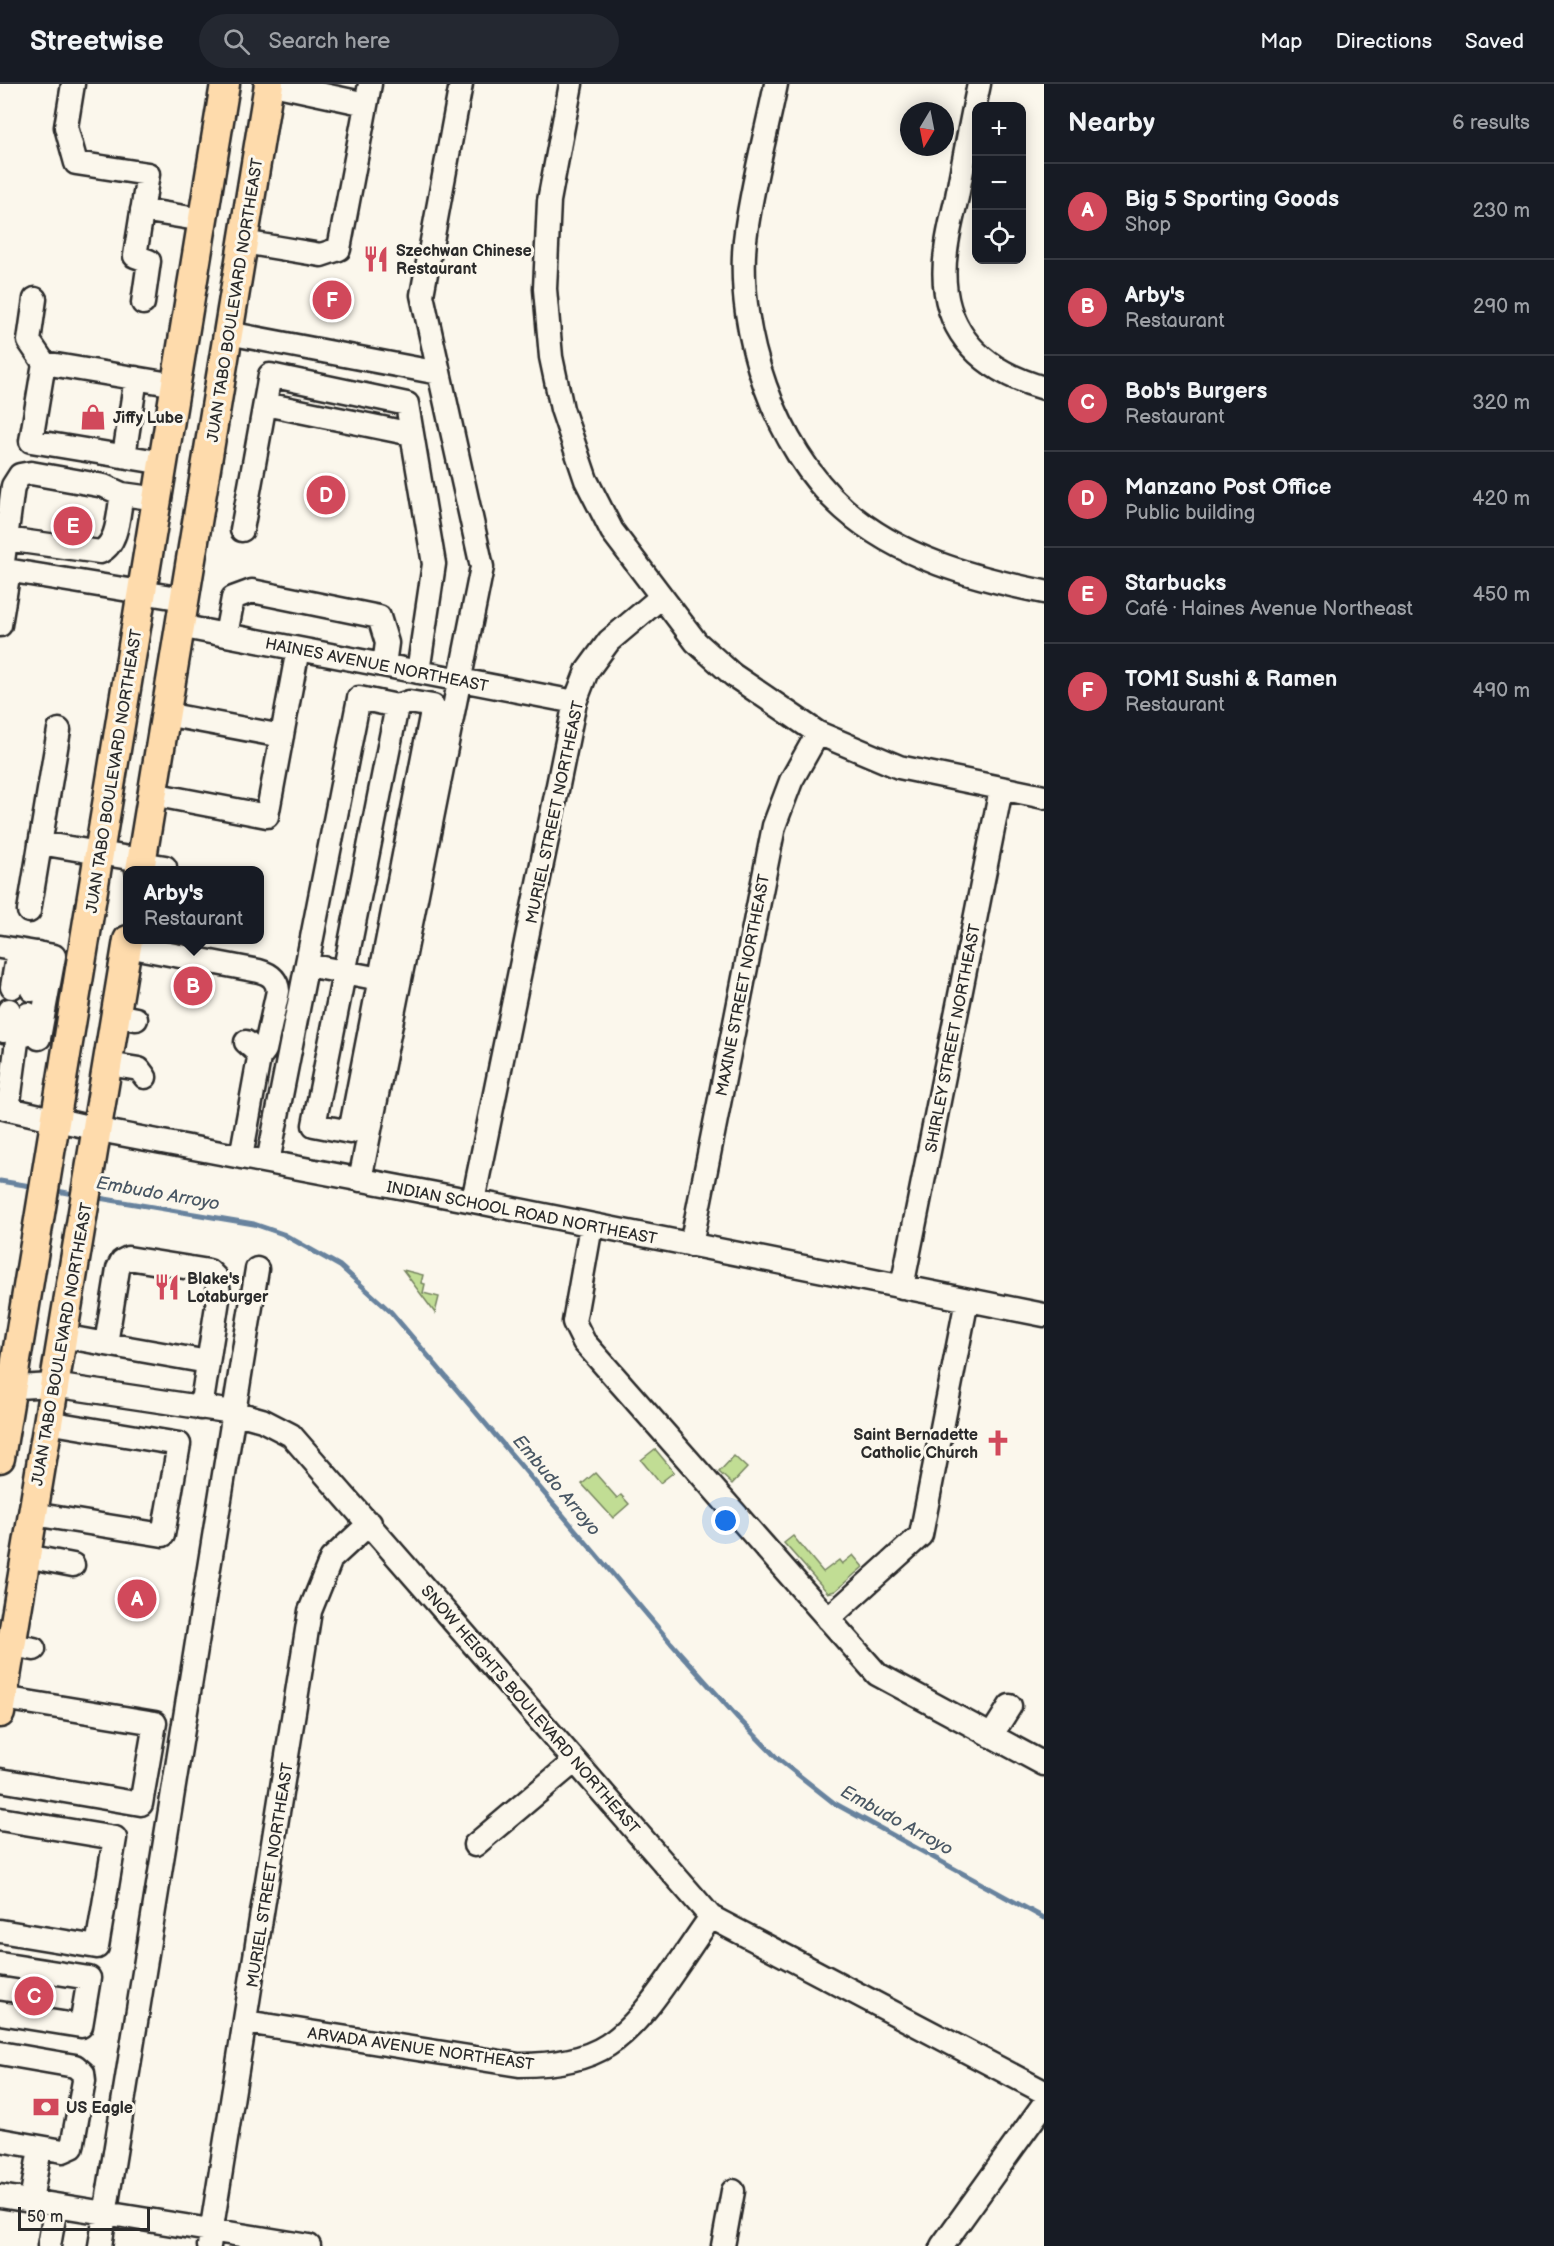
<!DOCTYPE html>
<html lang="en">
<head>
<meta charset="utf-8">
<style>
	body { margin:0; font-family:"Balsamiq Sans",sans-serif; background:#242831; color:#f1f3f6 }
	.controls { position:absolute; right:18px; top:18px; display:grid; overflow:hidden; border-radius:12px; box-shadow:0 3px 15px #0003 }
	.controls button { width:54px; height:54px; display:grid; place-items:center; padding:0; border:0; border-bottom:2px solid #363941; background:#171b24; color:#f1f3f6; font:30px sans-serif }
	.compass { position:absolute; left:900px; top:18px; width:54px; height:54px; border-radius:50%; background:#171b24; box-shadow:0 3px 15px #0003; rotate:190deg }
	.scale { position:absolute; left:18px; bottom:15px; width:132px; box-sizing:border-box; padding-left:6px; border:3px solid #2b2b2b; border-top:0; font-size:16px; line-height:21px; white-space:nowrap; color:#2b2b2b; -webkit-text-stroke:4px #fbf7ec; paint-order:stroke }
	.you { position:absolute; left:726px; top:1437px; width:21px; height:21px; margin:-15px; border:4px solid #fff; border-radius:50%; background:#1a73e8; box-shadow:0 0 0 9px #1a73e833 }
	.badge { display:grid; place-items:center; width:39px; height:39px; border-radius:50%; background:#d1495b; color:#fff; font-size:20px; font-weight:700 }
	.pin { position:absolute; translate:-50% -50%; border:3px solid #fff; box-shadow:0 2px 6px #0006 }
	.popup { position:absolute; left:123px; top:782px; width:141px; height:78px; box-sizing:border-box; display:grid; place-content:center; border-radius:12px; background:#171b24; filter:drop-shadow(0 2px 4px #0005); font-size:20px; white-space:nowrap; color:#9ea1a6 }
	.popup b { font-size:22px; color:#f1f3f6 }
	.popup::after { content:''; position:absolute; left:50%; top:100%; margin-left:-12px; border:12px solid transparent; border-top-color:#171b24 }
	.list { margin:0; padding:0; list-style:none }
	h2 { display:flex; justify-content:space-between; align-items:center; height:78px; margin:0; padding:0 24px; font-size:26px }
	h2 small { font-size:20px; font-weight:400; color:#9ea1a6 }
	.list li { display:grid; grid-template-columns:39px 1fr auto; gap:18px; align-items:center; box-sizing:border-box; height:96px; padding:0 24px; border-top:2px solid #363941 }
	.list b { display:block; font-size:22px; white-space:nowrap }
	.list p { margin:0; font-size:20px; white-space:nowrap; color:#9ea1a6 }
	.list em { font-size:20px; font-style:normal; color:#9ea1a6 }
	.icon { flex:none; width:33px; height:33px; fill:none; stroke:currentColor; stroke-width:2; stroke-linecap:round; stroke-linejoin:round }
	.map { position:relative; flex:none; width:1044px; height:2162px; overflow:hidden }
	header { display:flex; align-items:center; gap:36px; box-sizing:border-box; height:84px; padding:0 30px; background:#171b24; border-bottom:2px solid #363941 }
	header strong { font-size:28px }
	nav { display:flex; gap:33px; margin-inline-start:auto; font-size:21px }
	.search { width:420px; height:54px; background:#242831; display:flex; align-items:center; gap:15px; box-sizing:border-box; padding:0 21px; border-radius:33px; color:#9ea1a6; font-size:22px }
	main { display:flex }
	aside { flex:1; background:#171b24 }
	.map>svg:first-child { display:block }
</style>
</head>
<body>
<header>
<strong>Streetwise</strong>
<div class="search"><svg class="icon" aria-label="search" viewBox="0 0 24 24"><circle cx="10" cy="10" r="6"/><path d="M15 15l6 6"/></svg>Search here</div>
<nav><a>Map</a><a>Directions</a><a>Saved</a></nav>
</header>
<main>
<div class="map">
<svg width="1044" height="2162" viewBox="0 0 1044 2162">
	<rect width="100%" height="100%" fill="#fbf7ec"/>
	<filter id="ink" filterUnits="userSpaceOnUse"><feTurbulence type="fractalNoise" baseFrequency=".0167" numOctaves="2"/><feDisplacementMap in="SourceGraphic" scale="12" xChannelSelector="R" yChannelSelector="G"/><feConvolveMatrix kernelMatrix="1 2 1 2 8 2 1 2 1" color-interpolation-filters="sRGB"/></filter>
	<g filter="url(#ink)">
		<!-- green -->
		<path fill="#c1dd94" stroke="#768460" stroke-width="1.5" d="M403,1186L423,1191L421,1199L425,1200L423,1209L439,1213L435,1229Z
			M655,1365L674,1388L660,1399L641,1376Z
			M734,1372L747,1384L732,1400L719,1388Z
			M595,1389L617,1414L621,1411L629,1420L613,1434L582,1400Z
			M793,1452L823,1488L839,1476L842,1480L853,1471L863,1483L835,1507L828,1509L784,1459Z"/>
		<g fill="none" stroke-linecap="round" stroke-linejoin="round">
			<!-- stream -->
			<path stroke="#68839e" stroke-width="5" d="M0,1097L37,1103
				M52,1106L78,1111
				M93,1113L254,1140L283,1150L340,1182L391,1228L671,1559L738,1634L777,1674L834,1719L1044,1834"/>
			<!-- minor casing -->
			<g stroke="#2b2b2b" stroke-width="27">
				<path id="minor" d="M73,0L66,43L76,79L148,90L135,172L149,177L143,219
					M273,0L366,20
					M571,0L549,117L545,205L551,273L562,325L586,396L612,447L696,558L733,591L818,649L899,683L1044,713
					M776,0C766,51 751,104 745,156C736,248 775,364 844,425C899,474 974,494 1044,508
					M979,0C971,38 964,75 957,113C953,130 948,149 946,167C936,241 976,285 1044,304
					M142,126L203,136
					M243,158L321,171L339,165L370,0
					M35,215L29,257L44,279
					M228,249L439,289
					M265,320L412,350
					M124,372L136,294
					M164,379L31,357L44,279L176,301
					M242,446L270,291L407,320L434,480L418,588
					M6,455L100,468C119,459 118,429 122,410
					M0,485L184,515
					M2,485L13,402L20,391L31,389L104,402L122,410L158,415
					M0,541L9,486
					M179,542L575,618
					M226,551L233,514L252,507L379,533L387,559L384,581
					M165,630L282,652
					M152,710L267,732L298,565
					M40,759L141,776
					M141,779L165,783
					M29,827L59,646
					M127,862L259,887C270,890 277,895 278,907L265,966L259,974L241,1073
					M0,863L54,872L39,954
					M307,881L380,895
					M12,903L18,867
					M32,906L37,869
					M116,931L136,935
					M4,947L9,926
					M25,951L28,930
					M246,958L256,967L259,974
					M108,980L139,985L145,993
					M0,1023L115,1049L473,1117L1044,1231
					M8,1025L18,950
					M268,1078L359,614L397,622L409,618L433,622L350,1048L314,1041L397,622
					M360,1096L482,483L422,211L461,0
					M473,1117L575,618L587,587L609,557L660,514
					M591,1142L574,1238L584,1258L877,1590L1044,1680
					M691,1161L774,742L791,697L818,649
					M902,1203L1001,705
					M62,1252L106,1260L118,1185L122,1177L128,1174L209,1187L217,1195L219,1209L201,1324
					M106,1260L208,1278
					M0,1304L53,1301L233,1328L262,1336L291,1351L711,1833L1044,2008
					M33,1430L163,1451L179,1360L47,1338
					M26,1472L73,1481
					M828,1535L921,1451L967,1216
					M11,1561L34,1565
					M991,1652L1010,1622
					M0,1696L141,1720L155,1639L3,1614
					M0,1735L115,1754L97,1863L0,1847
					M475,1761L575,1677
					M0,1880L89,1894L81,1942L0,1929
					M246,1938L519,1981C548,1981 582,1978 608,1961C648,1935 682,1872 711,1833
					M0,1969L75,1982L83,1989L84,1997L72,2063L63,2067L0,2056
					M0,2112L309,2162
					M31,2117L40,2064
					M49,2162L56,2122
					M100,2162L257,1185
					M209,2162L310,1527L331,1475L370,1439
					M723,2162L733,2107
					M942,2162L1044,2020"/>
			</g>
			<!-- major casing -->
			<g stroke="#2b2b2b" stroke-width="33">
				<path id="major" d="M140,786L269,0
					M0,1374L225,0
					M0,1629L128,856"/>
			</g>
			<!-- minor -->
			<use href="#minor" stroke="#fbf7ec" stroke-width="22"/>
			<!-- major -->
			<use href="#major" stroke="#fedbac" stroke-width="28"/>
		</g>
	</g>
	<!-- icons -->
	<defs>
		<g id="restaurant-bare" transform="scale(2.07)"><path d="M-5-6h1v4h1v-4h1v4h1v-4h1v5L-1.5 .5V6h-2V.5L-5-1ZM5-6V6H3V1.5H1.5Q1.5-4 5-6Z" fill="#d1495b" stroke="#fbf7ec" stroke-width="2.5" paint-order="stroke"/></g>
		<g id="shop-bare" transform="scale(2.07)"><path d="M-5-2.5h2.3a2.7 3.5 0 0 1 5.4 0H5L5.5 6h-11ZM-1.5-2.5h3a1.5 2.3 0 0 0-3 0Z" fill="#d1495b" stroke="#fbf7ec" stroke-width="2.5" paint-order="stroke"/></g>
		<g id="church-bare" transform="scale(2.07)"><path d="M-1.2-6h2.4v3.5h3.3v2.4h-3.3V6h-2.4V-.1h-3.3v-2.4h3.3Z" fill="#d1495b" stroke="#fbf7ec" stroke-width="2.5" paint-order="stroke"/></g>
		<g id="bank-bare" transform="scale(2.07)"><path d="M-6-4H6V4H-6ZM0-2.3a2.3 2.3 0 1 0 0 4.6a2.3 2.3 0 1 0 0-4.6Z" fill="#d1495b" stroke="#fbf7ec" stroke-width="2.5" paint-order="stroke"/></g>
	</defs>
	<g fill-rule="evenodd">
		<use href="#restaurant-bare" x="376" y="175"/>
		<use href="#shop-bare" x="93" y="333"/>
		<use href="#restaurant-bare" x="167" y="1203"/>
		<use href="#church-bare" x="998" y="1359"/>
		<use href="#bank-bare" x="46" y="2023"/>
	</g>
	<g text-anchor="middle" stroke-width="6" stroke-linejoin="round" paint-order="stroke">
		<!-- poi labels -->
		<g font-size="16" font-weight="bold" fill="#2b2b2b" stroke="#fbf7ec" text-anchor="start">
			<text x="396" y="172">Szechwan Chinese<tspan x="396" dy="18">Restaurant</tspan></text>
			<text x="113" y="339">Jiffy Lube</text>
			<text x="187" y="1200">Blake's<tspan x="187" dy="18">Lotaburger</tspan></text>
			<text x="978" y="1356" text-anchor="end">Saint Bernadette<tspan x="978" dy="18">Catholic Church</tspan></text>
			<text x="66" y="2029">US Eagle</text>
		</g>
		<!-- street labels -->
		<g font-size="16" fill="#2b2b2b" stroke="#fbf7ec">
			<text transform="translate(234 216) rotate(-81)" y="6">JUAN TABO BOULEVARD NORTHEAST</text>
			<text transform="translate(377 580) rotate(11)" y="6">HAINES AVENUE NORTHEAST</text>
			<text transform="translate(113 687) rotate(-81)" y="6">JUAN TABO BOULEVARD NORTHEAST</text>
			<text transform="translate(554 728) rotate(-78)" y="6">MURIEL STREET NORTHEAST</text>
			<text transform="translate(742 901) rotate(-79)" y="6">MAXINE STREET NORTHEAST</text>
			<text transform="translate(952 954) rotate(-79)" y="6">SHIRLEY STREET NORTHEAST</text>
			<text transform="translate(522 1128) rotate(11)" y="6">INDIAN SCHOOL ROAD NORTHEAST</text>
			<text transform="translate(61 1260) rotate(-80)" y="6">JUAN TABO BOULEVARD NORTHEAST</text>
			<text transform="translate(531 1625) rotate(49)" y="6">SNOW HEIGHTS BOULEVARD NORTHEAST</text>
			<text transform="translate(269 1791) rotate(-81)" y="6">MURIEL STREET NORTHEAST</text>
			<text transform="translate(421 1964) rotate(8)" y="6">ARVADA AVENUE NORTHEAST</text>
		</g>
		<!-- water labels -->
		<g font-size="18" font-style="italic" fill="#495764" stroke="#fbf7ec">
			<text transform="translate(158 1109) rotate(10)" y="6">Embudo Arroyo</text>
			<text transform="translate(557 1401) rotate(50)" y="6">Embudo Arroyo</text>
			<text transform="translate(897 1736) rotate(29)" y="6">Embudo Arroyo</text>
		</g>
	</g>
</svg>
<div class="controls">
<button>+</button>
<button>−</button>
<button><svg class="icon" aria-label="locate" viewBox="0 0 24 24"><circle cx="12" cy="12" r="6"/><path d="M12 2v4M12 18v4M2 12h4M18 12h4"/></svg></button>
</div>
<svg class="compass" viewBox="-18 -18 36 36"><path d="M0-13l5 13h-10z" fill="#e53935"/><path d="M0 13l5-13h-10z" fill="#9ea1a6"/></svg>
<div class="scale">50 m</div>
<div class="you"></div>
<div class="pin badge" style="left:137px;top:1515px">A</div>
<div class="pin badge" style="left:193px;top:902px">B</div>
<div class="popup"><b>Arby's</b>Restaurant</div>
<div class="pin badge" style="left:34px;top:1912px">C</div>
<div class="pin badge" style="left:326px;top:411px">D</div>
<div class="pin badge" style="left:73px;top:442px">E</div>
<div class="pin badge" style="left:332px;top:216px">F</div>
</div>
<aside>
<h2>Nearby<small>6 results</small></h2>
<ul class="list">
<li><span class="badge">A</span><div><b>Big 5 Sporting Goods</b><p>Shop</p></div><em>230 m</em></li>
<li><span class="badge">B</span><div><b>Arby's</b><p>Restaurant</p></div><em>290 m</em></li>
<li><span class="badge">C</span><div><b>Bob's Burgers</b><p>Restaurant</p></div><em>320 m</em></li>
<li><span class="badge">D</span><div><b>Manzano Post Office</b><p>Public building</p></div><em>420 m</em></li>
<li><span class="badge">E</span><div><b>Starbucks</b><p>Café · Haines Avenue Northeast</p></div><em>450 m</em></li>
<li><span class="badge">F</span><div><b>TOMI Sushi &amp; Ramen</b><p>Restaurant</p></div><em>490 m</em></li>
</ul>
</aside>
</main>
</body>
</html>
